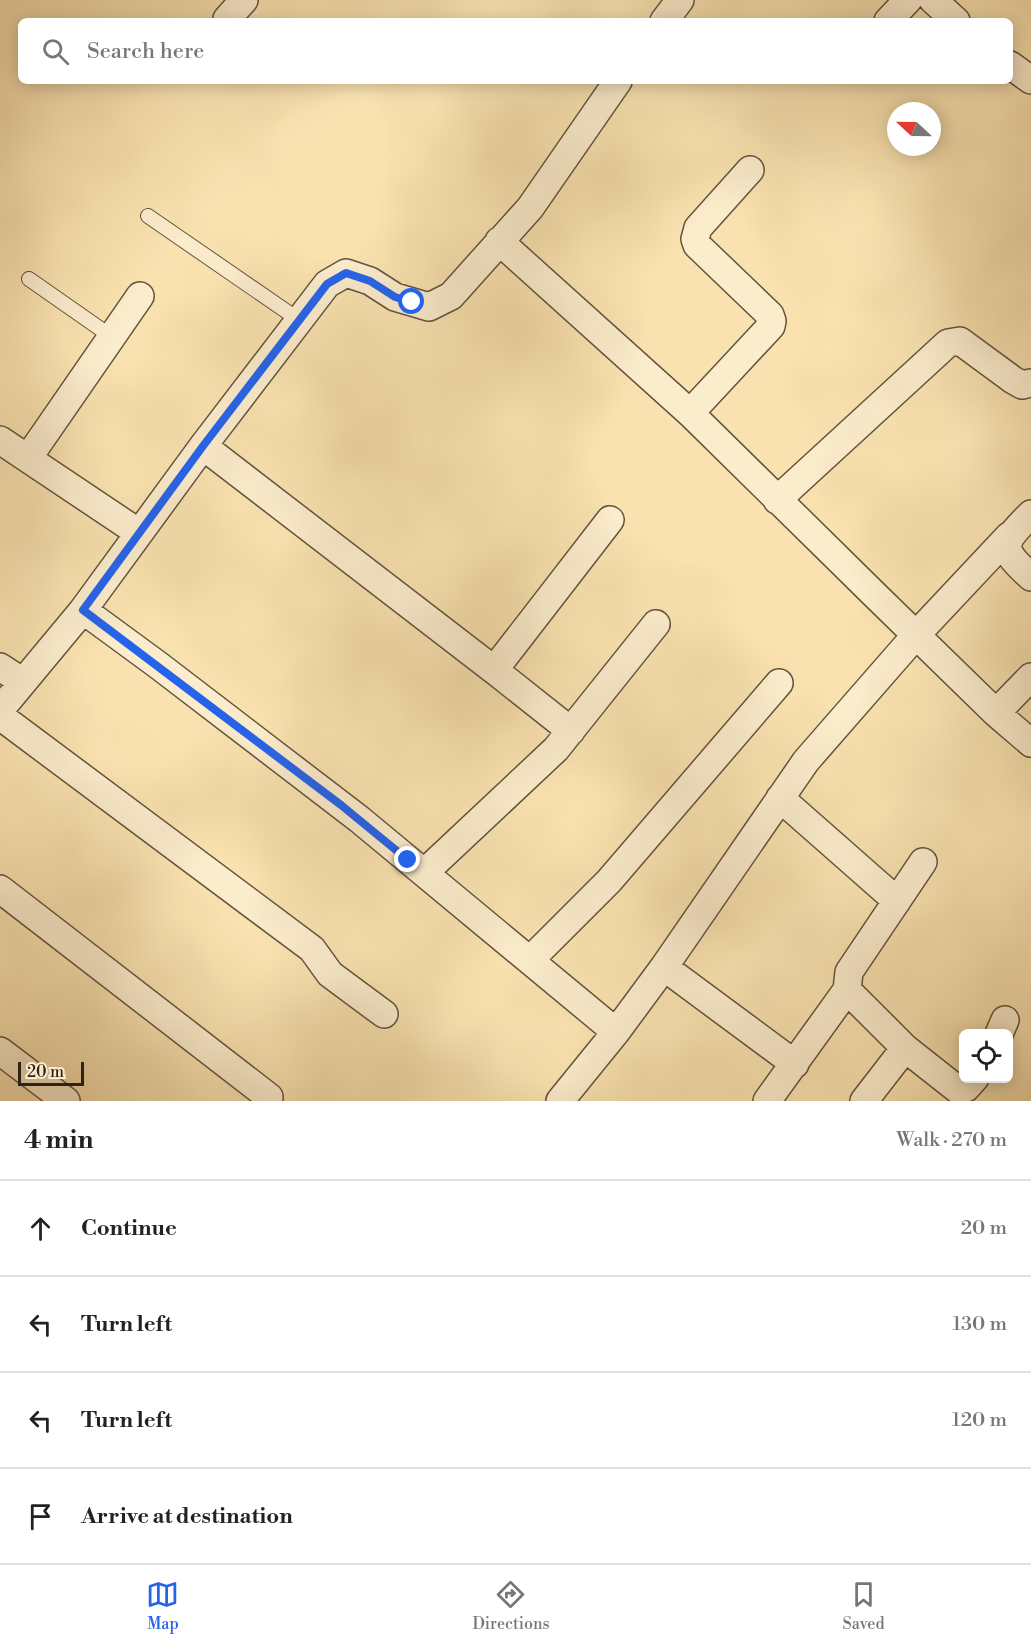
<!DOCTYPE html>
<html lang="en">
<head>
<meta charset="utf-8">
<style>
	body { margin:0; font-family:"Libre Bodoni",serif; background:#f2f2f2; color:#222 }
	.controls { position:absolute; right:18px; bottom:18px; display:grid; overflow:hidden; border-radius:9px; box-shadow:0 3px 15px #0003 }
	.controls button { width:54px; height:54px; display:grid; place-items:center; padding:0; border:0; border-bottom:2px solid #e0e0e0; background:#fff; color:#222; font:30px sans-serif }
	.compass { position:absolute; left:887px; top:102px; width:54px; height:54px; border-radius:50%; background:#fff; box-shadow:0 3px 15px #0003; rotate:292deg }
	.scale { position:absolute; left:18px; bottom:15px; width:66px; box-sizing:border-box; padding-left:6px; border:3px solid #2f2316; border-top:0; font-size:16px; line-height:21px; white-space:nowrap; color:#2f2316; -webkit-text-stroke:4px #fbeccc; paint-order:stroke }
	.stop { position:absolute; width:18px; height:18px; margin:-14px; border:4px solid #2563eb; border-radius:50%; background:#fff }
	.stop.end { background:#2563eb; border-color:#fff; box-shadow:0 2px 6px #0008 }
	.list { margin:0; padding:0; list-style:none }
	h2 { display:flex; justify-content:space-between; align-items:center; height:78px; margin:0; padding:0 24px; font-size:26px }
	h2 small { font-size:20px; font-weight:400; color:#767676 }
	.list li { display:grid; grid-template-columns:39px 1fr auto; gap:18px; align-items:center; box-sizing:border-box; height:96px; padding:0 24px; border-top:2px solid #e0e0e0 }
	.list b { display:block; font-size:22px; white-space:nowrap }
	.list em { font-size:20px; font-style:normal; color:#767676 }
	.icon { flex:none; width:33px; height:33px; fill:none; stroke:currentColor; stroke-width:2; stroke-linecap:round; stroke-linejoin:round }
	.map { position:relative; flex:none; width:1031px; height:1101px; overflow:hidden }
	.search { position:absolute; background:#fff; box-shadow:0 3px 15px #0003; left:18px; right:18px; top:18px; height:66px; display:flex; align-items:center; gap:15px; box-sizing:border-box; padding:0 21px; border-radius:9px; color:#767676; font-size:22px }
	.sheet { height:462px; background:#fff }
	nav { display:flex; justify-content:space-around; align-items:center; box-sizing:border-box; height:84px; border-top:2px solid #e0e0e0; background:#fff; font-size:16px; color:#767676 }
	nav a { display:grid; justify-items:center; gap:3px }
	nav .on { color:#2563eb }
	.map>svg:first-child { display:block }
</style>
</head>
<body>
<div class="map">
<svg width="1031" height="1101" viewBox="0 0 1031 1101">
	<rect width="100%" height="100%" fill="#f9e2b0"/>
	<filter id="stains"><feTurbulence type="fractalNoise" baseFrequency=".00333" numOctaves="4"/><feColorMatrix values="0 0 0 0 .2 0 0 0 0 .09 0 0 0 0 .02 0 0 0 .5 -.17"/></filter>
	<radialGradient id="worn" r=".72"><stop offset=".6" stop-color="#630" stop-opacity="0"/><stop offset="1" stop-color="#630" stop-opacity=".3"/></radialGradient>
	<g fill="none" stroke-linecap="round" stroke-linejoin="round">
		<!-- lane casing -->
		<g stroke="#62533c" stroke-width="16">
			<path id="lane" d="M148,216L299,320
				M29,279L112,337"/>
		</g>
		<!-- street casing -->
		<g stroke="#62533c" stroke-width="30">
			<path id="street" d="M933,0L956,21
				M227,19L244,0
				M664,21L680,0
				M888,21L908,0
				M1010,65L1031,80
				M499,241L690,413L878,598L996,713L1031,743
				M690,413L771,326L772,321L770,315L697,245L695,239L698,228L750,170
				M0,440L139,533
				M203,446L494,670L610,520
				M28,458L140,296
				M777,500L948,343L960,341L1013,380L1022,385L1031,383
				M1031,514C1001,544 999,548 1031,577
				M83,610L158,665L359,819L616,1032
				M0,667L23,682
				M494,670L571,731
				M0,710L83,610L203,446L327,284L346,273L370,281L395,297L429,307L451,296L530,208L618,81
				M996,713L1031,677
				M0,716L312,949L330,974L384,1014
				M780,798L897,901
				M424,873L556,749L656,624
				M0,889L269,1097
				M530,960L609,881L779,683
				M664,967L795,1064
				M847,990L905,1048L957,1089L966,1088L975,1078
				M999,1034L1005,1020
				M0,1051L66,1101
				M560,1101L616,1032L664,967L806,761L916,635L1009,536
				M767,1101L847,990L849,972L923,862
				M864,1101L905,1048"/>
		</g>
		<!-- lane -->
		<use href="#lane" stroke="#fbeccc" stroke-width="14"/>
		<!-- street -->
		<use href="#street" stroke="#fbeccc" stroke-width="27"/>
	</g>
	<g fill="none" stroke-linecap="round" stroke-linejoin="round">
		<!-- route -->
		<path stroke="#2563eb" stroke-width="8" d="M408,860L341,805L83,610L203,446L327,284L346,273L370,281L395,297L412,302"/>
	</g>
	<rect width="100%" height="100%" filter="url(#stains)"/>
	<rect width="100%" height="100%" fill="url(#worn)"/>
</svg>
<div class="controls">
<button><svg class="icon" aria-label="locate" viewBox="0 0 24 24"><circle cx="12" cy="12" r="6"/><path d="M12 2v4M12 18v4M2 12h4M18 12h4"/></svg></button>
</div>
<svg class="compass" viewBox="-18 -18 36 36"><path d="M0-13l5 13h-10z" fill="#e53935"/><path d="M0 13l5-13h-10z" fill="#767676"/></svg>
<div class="scale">20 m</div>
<div class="stop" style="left:412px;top:302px"></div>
<div class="stop end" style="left:408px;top:860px"></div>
<div class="search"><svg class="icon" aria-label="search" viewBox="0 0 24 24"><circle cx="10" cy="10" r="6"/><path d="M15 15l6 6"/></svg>Search here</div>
</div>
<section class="sheet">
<h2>4 min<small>Walk · 270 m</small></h2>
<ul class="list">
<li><svg class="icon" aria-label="ahead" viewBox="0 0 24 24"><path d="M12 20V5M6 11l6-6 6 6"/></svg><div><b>Continue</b></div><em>20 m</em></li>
<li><svg class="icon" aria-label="left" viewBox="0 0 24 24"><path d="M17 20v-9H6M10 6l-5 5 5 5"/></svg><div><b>Turn left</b></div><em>130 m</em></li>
<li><svg class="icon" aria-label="left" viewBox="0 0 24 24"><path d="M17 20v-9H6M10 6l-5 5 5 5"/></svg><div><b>Turn left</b></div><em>120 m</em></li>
<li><svg class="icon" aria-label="arrive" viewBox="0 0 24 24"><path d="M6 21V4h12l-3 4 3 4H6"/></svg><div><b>Arrive at destination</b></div></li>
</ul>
</section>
<nav>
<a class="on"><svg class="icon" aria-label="map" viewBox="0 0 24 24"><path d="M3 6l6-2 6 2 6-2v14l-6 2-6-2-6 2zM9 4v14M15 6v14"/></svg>Map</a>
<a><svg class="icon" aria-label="directions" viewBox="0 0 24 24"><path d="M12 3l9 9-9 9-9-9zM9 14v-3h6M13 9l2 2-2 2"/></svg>Directions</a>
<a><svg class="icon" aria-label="saved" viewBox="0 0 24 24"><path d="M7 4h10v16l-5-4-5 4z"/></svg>Saved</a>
</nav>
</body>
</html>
